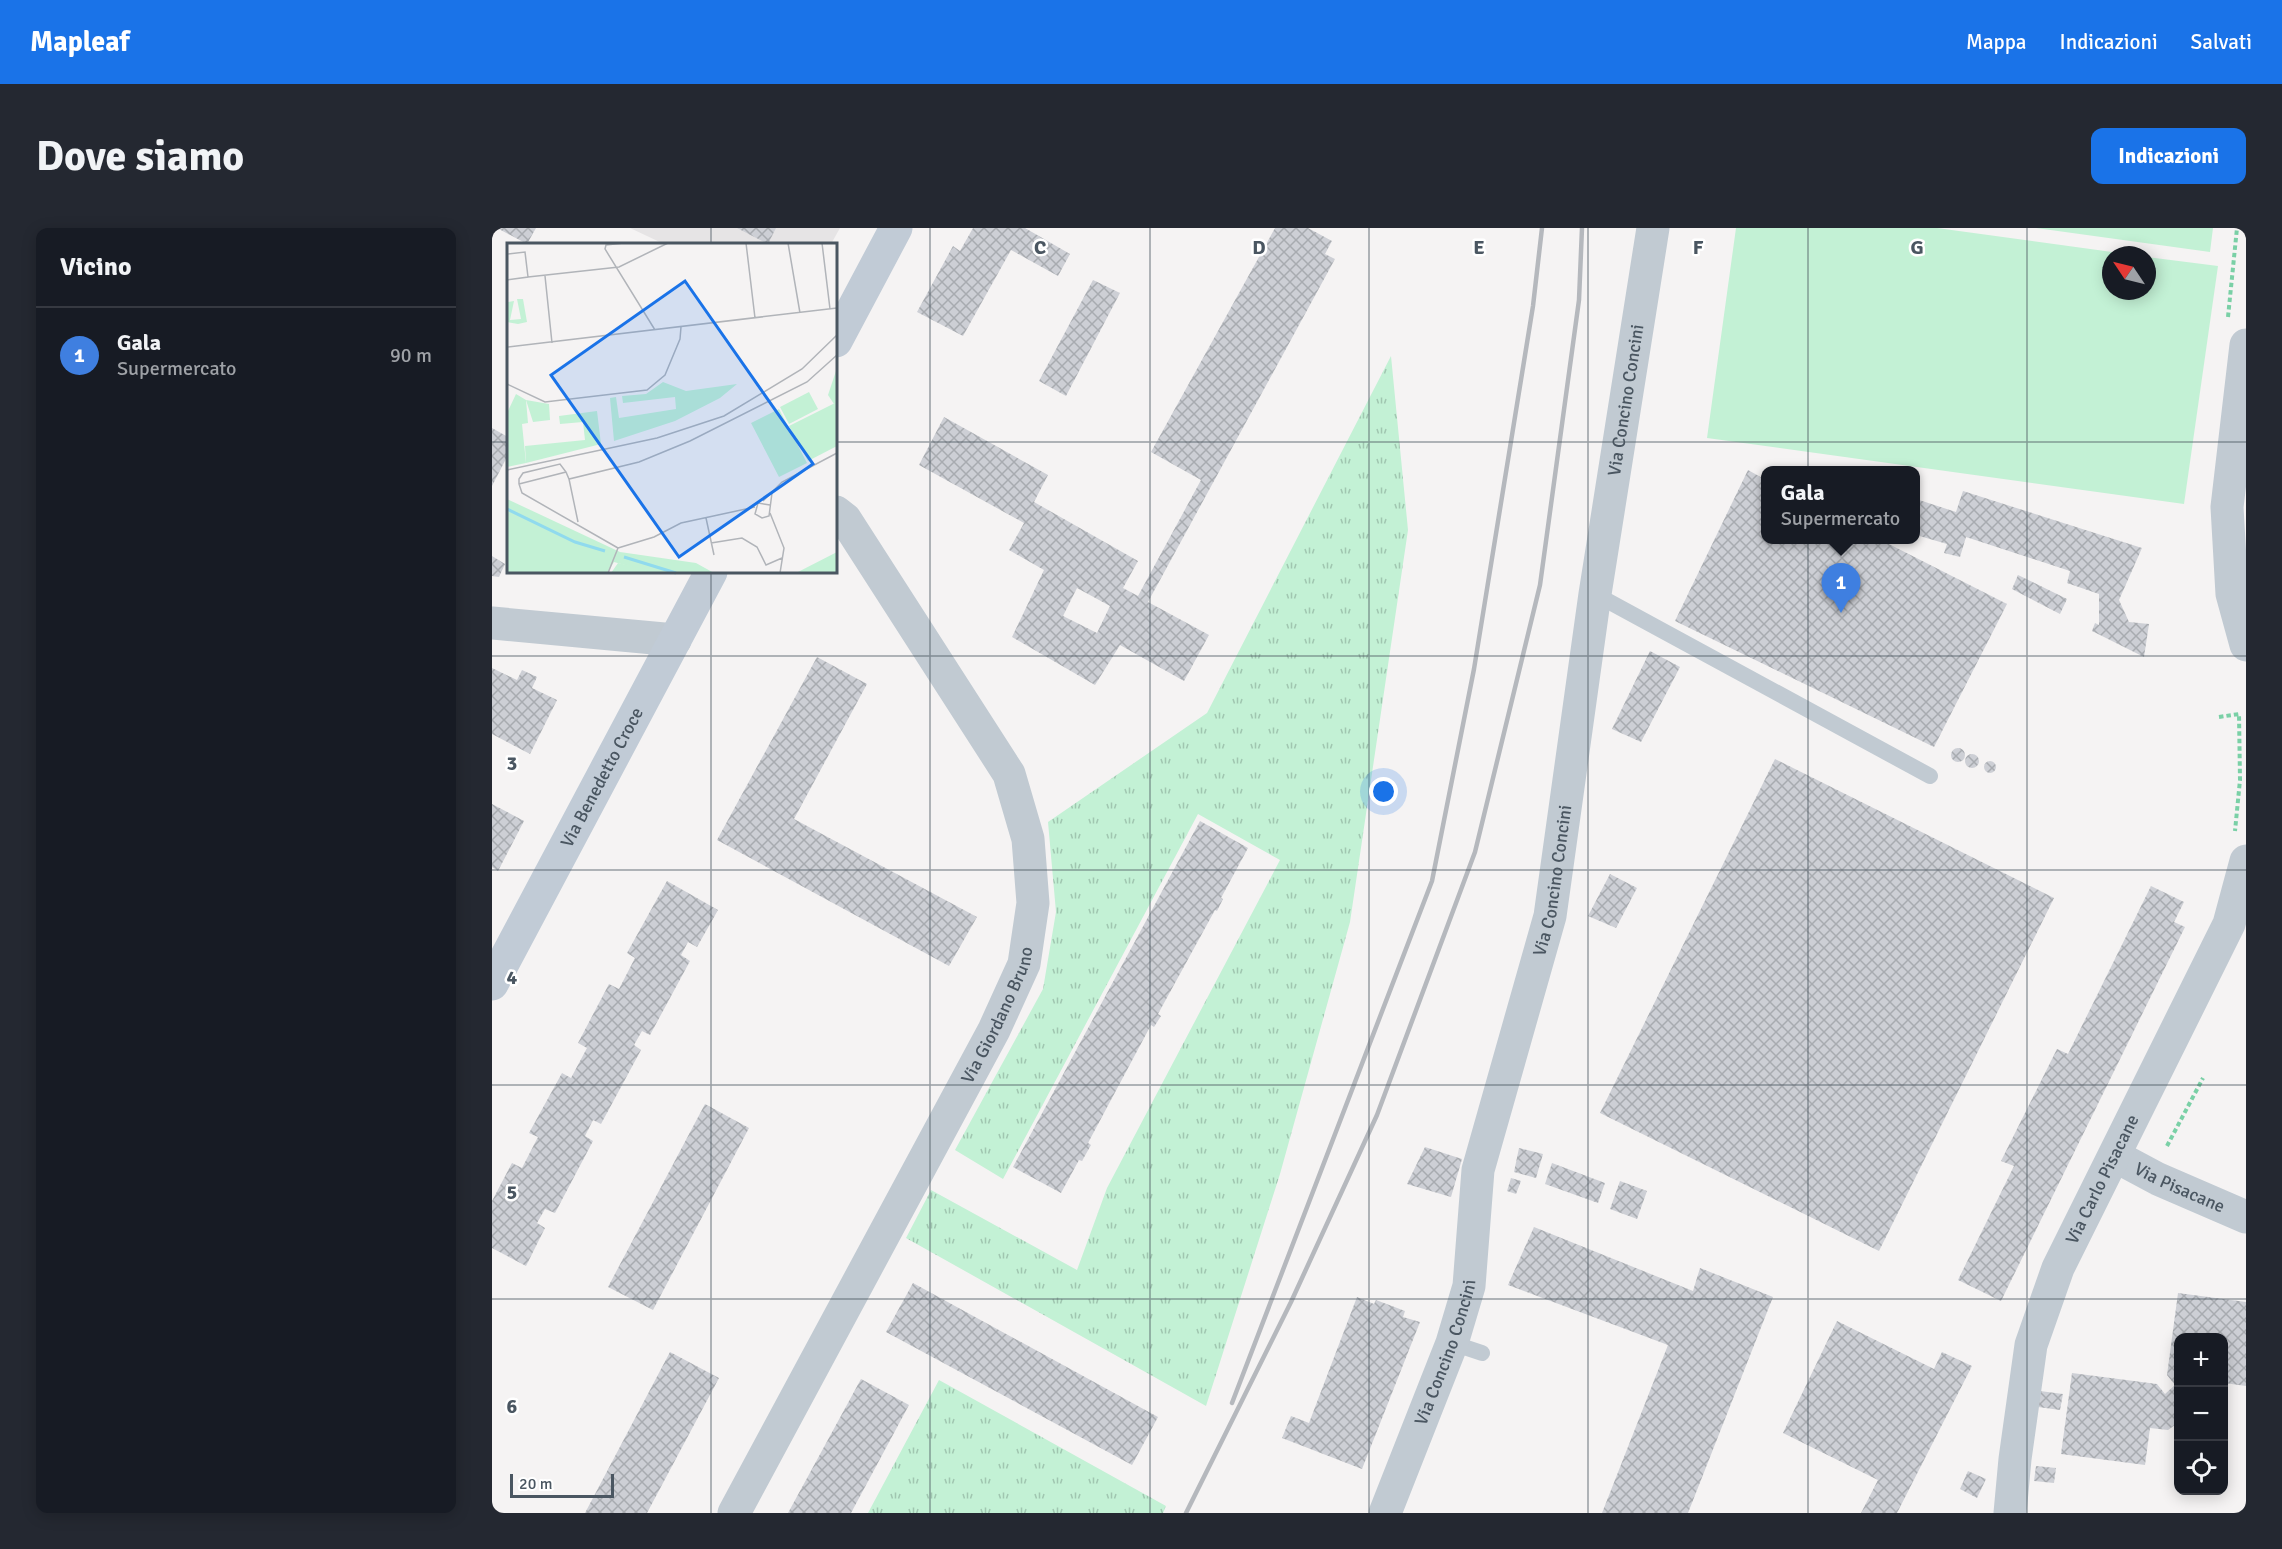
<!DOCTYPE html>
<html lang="it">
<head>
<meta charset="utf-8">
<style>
	body { margin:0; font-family:Signika,sans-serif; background:#242831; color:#f1f3f6 }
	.controls { position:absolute; right:18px; bottom:18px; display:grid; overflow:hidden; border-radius:12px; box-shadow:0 3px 15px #0003 }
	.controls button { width:54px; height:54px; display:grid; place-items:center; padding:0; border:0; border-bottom:2px solid #363941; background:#171b24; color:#f1f3f6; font:30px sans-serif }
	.compass { position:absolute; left:1610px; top:18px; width:54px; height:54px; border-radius:50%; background:#171b24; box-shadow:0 3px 15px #0003; rotate:305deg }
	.scale { position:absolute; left:18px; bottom:15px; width:104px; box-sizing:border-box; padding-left:6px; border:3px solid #4a5661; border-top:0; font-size:16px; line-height:21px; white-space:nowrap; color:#4a5661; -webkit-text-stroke:4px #fff; paint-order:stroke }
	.you { position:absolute; left:892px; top:564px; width:21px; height:21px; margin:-15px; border:4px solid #fff; border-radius:50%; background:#1a73e8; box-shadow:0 0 0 9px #1a73e833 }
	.badge { display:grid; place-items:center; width:39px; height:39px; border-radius:50%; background:#1a73e8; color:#fff; font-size:20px; font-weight:700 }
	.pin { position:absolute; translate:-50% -50px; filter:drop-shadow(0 2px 3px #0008) }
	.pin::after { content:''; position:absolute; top:32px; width:21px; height:18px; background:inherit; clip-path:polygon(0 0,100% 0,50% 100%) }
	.popup { position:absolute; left:1269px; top:238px; width:159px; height:78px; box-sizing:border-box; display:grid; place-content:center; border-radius:12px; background:#171b24; filter:drop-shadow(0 2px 4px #0005); font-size:20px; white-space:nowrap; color:#9ea1a6 }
	.popup b { font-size:22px; color:#f1f3f6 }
	.popup::after { content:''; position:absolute; left:50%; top:100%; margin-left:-12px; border:12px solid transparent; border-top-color:#171b24 }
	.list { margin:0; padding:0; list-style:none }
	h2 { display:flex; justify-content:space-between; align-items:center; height:78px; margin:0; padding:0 24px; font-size:26px }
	h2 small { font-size:20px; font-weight:400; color:#9ea1a6 }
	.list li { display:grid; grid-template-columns:39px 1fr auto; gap:18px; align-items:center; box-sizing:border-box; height:96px; padding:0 24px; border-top:2px solid #363941 }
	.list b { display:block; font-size:22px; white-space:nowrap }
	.list p { margin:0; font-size:20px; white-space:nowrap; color:#9ea1a6 }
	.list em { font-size:20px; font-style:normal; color:#9ea1a6 }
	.icon { flex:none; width:33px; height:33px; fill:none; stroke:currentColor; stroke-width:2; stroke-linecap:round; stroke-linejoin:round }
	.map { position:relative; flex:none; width:1754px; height:1285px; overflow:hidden; border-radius:12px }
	header { display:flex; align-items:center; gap:36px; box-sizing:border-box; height:84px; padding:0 30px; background:#1a73e8; color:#fff }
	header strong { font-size:28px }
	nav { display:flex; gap:33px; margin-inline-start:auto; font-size:21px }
	.intro { display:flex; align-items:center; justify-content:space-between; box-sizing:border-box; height:144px; padding:0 36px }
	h1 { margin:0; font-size:42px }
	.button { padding:15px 27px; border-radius:12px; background:#1a73e8; color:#fff; font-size:21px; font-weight:700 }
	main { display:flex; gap:36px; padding:0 36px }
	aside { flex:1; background:#171b24; border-radius:12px; box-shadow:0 3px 15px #0003 }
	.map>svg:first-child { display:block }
</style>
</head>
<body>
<header>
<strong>Mapleaf</strong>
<nav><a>Mappa</a><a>Indicazioni</a><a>Salvati</a></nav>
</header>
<div class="intro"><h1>Dove siamo</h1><a class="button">Indicazioni</a></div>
<main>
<aside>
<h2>Vicino<small></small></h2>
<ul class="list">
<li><span class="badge" style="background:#3f7fe0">1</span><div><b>Gala</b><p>Supermercato</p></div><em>90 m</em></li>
</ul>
</aside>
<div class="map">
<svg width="1754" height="1285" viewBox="0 0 1754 1285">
	<defs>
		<pattern id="grass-tufts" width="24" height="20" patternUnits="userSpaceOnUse" patternTransform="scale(1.5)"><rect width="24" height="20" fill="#c3f1d5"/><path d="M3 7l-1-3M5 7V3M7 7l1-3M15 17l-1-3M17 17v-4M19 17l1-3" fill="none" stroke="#a0c6b0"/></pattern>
		<pattern id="building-cross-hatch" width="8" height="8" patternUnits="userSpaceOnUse" patternTransform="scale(1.5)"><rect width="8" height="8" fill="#cdcfd5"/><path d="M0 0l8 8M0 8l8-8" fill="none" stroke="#a8abb0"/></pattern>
	</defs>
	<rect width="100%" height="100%" fill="#f5f3f3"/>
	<!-- education -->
	<path fill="#e6e4e5" d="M138,0H348L339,16H172Z"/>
	<!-- grass -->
	<path fill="url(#grass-tufts)" d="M899,128L916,302L858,694L788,946L714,1178L414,1010L439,962L585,1042L615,960L788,632L706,586L511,951L463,922L551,761L564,684L556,594L715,485Z
		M447,1152L674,1278L671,1285H376Z"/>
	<!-- pitch -->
	<path fill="#c3f1d5" d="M1244,0H1445L1642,27H1619V63H1655V29L1726,38L1692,276L1215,210Z
		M1544,0H1721L1718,24Z"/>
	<!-- building -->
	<path fill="url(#building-cross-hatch)" fill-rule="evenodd" d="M5,0H44L35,16Z
		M245,0H284L276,16Z
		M481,0H533L578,26L566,48L519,22L471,108L425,84L461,18L468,23Z
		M783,0H816L840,13L833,26L843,31L656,374L717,407L692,453L628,417L603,457L520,409L552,342L517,322L532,295L427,237L452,189L556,247L542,274L646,333L631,360L646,368L709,252L659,224ZM585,360L618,378L605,405L571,388Z
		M601,52L628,65L574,168L547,153Z
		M0,200L16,209V227L0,258Z
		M1256,242L1274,252V312H1389L1515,376L1442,519L1183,393Z
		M1471,263L1650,320L1627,372L1637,394L1657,396L1652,429L1600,403L1603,395L1607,397V366L1575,355L1578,343L1474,309L1468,329L1452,325L1455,316L1424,307V271L1464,284Z
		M0,328L13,336L7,349L0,348Z
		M1526,347L1575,371L1568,386L1520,361Z
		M1158,423L1188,439L1149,514L1120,501Z
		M325,429L375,456L302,591L485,689L457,738L225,612Z
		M0,440L25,452L30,442L45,449L40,460L65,472L38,526L0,506Z
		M1459 527a7 7 0 1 1 14 0a7 7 0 1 1-14 0Z
		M1473 533a7 7 0 1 1 14 0a7 7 0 1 1-14 0Z
		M1283,531L1562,670L1387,1023L1108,885Z
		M1492 539a6 6 0 1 1 12 0a6 6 0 1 1-12 0Z
		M0,576L32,593L6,643L0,639Z
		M708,593L756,620L729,670L731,671L725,683L723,682L666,786L669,788L662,799L659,797L596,915L599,917L590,933L587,932L569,965L521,939Z
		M1118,646L1145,660L1124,700L1096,688Z
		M175,653L226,682L205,719L196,714L189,727L198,733L158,807L150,803L142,817L149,822L109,896L101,892L93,908L101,913L63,985L53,981L45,995L53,1000L34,1038L0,1020V973L20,935L30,940L46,909L37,905L70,845L79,850L95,820L86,815L117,756L127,761L143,730L135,725Z
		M1659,658L1692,674L1682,694L1693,699L1509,1073L1466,1052L1522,938L1509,933L1565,821L1576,826Z
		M213,876L257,900L161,1082L116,1059Z
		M933,919L970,931L959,969L915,956Z
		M1027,920L1051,926L1044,950L1022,944Z
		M1060,935L1113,955L1106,975L1053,956Z
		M1019,950L1029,953L1024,966L1015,963Z
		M1128,953L1155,963L1145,991L1118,981Z
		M1042,999L1201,1063L1208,1040L1281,1069L1196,1285H1110L1176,1117L1016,1057Z
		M421,1055L666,1189L640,1237L394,1104Z
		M1686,1065L1754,1074V1158L1732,1155V1110H1686V1201L1683,1197L1676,1202L1658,1200L1653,1237L1569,1226L1580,1145L1665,1156L1673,1166L1683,1157L1675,1147Z
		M865,1069L882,1076L884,1072L913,1083L911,1089L928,1094L870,1241L790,1210L799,1188L817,1195Z
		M1345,1093L1442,1141L1450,1124L1480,1138L1405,1285H1369L1386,1252L1291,1205Z
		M178,1124L227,1150L155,1285H93Z
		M369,1151L417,1177L359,1285H296Z
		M1548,1163L1571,1166L1568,1182L1546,1179Z
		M1544,1238L1564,1240L1562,1255L1542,1253Z
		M1476,1243L1494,1251L1485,1270L1468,1261Z"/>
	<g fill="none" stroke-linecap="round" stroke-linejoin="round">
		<!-- path -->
		<path stroke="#7ad0a6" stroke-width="4" stroke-dasharray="4.5 3" stroke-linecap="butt" d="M1736,89L1745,0
			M1727,489L1747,486L1748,552L1743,603
			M1675,918L1711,850"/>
		<!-- service -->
		<path stroke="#c1cad2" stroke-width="16" d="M1103,366L1438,548
			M960,1115L990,1125"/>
		<!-- minor -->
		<g stroke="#c1cad2" stroke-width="33">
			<path d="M1754,117L1735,279L1740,366L1754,417"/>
			<path d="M0,395L183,412"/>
			<path id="s1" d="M1623,928L1666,951L1754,989"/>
			<path id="s2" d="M242,1285L502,802L532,736L541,675L536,611L517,546L353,291L344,284"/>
			<path id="s3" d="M893,1285L960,1115L977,1058L986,942L1058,688L1103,366L1161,0"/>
			<path id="s4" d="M1518,1285L1523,1231L1539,1117L1566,1040L1737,696L1754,633"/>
		</g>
		<!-- secondary -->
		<g stroke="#c1cbd6" stroke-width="33">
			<path d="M344,113L404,0"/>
			<path id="s5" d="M0,756L219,344"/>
		</g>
		<!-- rail -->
		<path stroke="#b5b8bd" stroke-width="4.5" d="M740,1175L940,653L982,441L1041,78L1050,0
			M694,1285L799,1074L885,887L983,624L1048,357L1087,72L1090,0"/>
	</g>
	<!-- grid -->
	<path fill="none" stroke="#4a5661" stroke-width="1.5" stroke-opacity="0.55" d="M219,0V16M438,0V1285M658,0V1285M877,0V1285M1096,0V1285M1316,0V1285M1535,0V1285M0,214H16M344,214H1754M219,344V1285M0,428H1754M0,642H1754M0,857H1754M0,1071H1754"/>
	<g text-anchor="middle" stroke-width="5" stroke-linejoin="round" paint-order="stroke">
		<!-- street labels -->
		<g font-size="18" fill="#4a5661" stroke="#fff">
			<text dy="6" stroke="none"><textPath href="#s3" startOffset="1144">Via Concino Concini</textPath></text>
			<text dy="6" stroke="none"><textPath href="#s5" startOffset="234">Via Benedetto Croce</textPath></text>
			<text dy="6" stroke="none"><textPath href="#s3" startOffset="658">Via Concino Concini</textPath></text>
			<text dy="6" stroke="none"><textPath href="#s2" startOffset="564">Via Giordano Bruno</textPath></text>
			<text dy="6" stroke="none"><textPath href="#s4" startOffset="350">Via Carlo Pisacane</textPath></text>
			<text dy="6" stroke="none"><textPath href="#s1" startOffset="72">Via Pisacane</textPath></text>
			<text dy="6" stroke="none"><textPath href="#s3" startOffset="172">Via Concino Concini</textPath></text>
		</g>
	</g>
	<!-- overview -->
	<g transform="translate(15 15)">
		<rect width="330" height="330" fill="#f5f3f3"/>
		<path d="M10,56H16L20,79L11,81L0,79L1,59L7,58L3,77L14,76ZM156,139L179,148L230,141L213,155L168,178L107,198L103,155L109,154L112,175L169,166L168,154L116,160L115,153L139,151ZM19,157L42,161L43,177L26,179ZM90,168L94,201L19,220L18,203L78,197L76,179L53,181L52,173ZM0,256L113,309L189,320L207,330H146L107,319L100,330H0ZM330,309V330H289Z" fill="#c3f1d5"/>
		<path d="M330,125V159L327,161L321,152ZM9,151L19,157L21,180L15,181L19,220L0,224V170ZM111,320L133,325L146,330H104Z" fill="#c3f1d5"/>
		<path d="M302,149L311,166L282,181L273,164ZM330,159V203L301,218L282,183ZM272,166L300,220L272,234L244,180Z" fill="#c3f1d5"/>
		<path fill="none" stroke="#90daee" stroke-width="3" d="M0,266L68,299L98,308M117,314L169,330"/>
		<path fill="none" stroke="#b1b4b9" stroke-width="1.5" d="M117,0L99,2L98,6L148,87M239,0L248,75M281,0L293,70M315,0L323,66M0,11L18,9L21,34L0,37M38,33L45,100M21,34L112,24L161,0M0,104L330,65M0,141L38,159L140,147L158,132L173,96L174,84M0,227L150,195L217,173L295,126L330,92M59,229L62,236L132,219L183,198L300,139L330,112M62,236L71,279M12,241L59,229L53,221L16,230L12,236V241L15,250L111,305M256,258L275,239L330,210M263,262L251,260L248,271L255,275L262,273L265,250M263,270L277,305L273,330M199,275L207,312M204,300L235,295L250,304L259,322L275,315M111,305L147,294L174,280L248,264M101,330L111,305"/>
		<path fill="#1a73e8" fill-opacity="0.15" stroke="#1a73e8" stroke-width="3" d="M178,38L306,221L172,314L44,132Z"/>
		<rect width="330" height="330" fill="none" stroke="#4a5661" stroke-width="3"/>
	</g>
	<g font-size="20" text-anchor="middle" font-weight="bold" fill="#4a5661" stroke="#fff" stroke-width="5" stroke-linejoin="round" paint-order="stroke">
		<text x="548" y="26">C</text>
		<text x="767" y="26">D</text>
		<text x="987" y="26">E</text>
		<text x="1206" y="26">F</text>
		<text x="1425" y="26">G</text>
		<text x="20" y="542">3</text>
		<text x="20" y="756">4</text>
		<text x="20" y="971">5</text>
		<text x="20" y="1185">6</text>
	</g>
</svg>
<div class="controls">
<button>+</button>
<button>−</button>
<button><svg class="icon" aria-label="locate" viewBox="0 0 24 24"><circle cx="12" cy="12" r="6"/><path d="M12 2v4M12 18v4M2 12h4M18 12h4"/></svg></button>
</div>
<svg class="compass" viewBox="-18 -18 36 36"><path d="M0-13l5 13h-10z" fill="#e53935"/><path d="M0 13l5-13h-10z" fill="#9ea1a6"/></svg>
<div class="scale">20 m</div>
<div class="you"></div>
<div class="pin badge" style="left:1349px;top:385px;background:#3f7fe0">1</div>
<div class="popup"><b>Gala</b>Supermercato</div>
</div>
</main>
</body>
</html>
